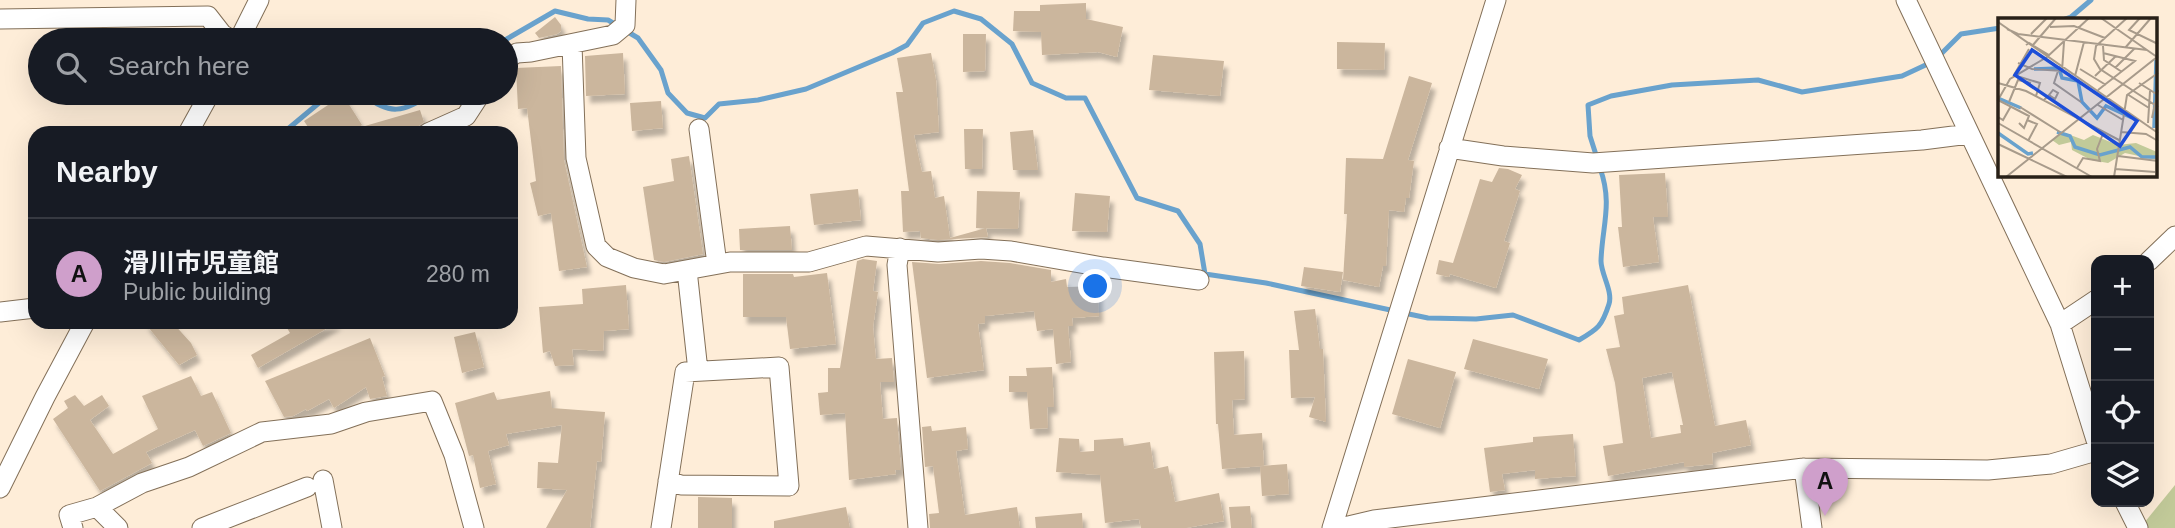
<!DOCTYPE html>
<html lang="en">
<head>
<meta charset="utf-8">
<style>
	body { margin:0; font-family:Arial,"Noto Sans JP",sans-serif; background:#242831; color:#f1f3f6 }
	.controls { position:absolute; right:21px; bottom:21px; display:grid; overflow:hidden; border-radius:14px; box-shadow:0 7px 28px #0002 }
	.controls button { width:63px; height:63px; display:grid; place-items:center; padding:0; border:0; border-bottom:2px solid #363941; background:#171b24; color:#f1f3f6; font:35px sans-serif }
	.you { position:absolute; left:1096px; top:287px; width:24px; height:24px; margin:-18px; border:5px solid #fff; border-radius:50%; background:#1a73e8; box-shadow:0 0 0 10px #1a73e833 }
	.badge { display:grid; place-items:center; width:46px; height:46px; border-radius:50%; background:#cf9fcb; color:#111; font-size:23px; font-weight:700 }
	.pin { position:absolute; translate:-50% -58px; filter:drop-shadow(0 2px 4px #0008) }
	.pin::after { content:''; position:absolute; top:37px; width:24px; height:21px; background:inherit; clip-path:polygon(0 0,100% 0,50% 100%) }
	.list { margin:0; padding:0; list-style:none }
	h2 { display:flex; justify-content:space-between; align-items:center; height:91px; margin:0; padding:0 28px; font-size:30px }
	h2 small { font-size:23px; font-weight:400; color:#9ea1a6 }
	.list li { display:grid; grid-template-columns:46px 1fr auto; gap:21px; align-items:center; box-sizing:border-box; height:112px; padding:0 28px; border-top:2px solid #363941 }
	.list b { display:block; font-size:26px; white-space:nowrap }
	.list p { margin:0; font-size:23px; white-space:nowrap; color:#9ea1a6 }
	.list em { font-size:23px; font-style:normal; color:#9ea1a6 }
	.icon { flex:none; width:38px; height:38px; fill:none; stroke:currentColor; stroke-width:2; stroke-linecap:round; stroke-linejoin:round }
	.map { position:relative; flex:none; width:2175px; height:528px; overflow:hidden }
	.search { position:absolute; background:#171b24; box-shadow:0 7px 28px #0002; left:28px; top:28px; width:490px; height:77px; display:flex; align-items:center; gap:18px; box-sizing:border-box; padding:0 24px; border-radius:38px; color:#9ea1a6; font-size:26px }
	.panel { position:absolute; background:#171b24; box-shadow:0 7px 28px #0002; left:28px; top:126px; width:490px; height:203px; border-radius:21px }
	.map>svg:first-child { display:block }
</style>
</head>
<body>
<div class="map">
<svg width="2175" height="528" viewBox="0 0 2175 528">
	<defs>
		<filter id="shadow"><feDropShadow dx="4" dy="7" stdDeviation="2" flood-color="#0004"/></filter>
	</defs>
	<rect width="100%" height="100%" fill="#feedd8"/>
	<!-- green -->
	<path fill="#c2ca99" d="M2175,485V528H2140Z"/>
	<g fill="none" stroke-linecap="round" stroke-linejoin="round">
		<!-- stream -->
		<path stroke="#69a2cd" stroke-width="5" d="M2065,19L2071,17L2091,0
			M505,40L555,11L588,19L608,20L638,38L661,70L668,93L687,113L705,118L719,104L758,100L806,89L892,53L907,45L923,23L954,11L981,19L1012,44L1032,83L1066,98H1085L1137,198L1178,211L1200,244L1205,274L1266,283L1395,311
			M1939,56L1961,34L2000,28
			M362,93C391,117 402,112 433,93
			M283,133L331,93
			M1597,158L1590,136L1588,105L1611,96L1672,85L1758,80L1802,92L1902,76L1932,62
			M1404,313L1428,318L1476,319L1513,315L1579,340C1598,329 1602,326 1609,304C1613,291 1601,274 1601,261C1602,226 1613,204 1600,168"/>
	</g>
	<!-- building -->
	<path fill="#cbb69d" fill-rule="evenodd" filter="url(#shadow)" d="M1086,3V19L1123,27L1117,57L1098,52L1042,55L1041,32L1013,31L1014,11H1040V5Z
		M555,17L561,25V31L557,34L539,38L535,33Z
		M963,34H986L985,71L963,72Z
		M1337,42L1385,43L1384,70L1337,69Z
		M623,53L625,94L586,96L585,56Z
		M931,53L936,80L939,132L914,135L922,172L931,171L935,198L944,196L950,238L986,228L988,237L938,240L921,238L920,231L903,232L901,191H909L896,92H903L897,58Z
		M1153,55L1224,61L1220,96L1149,90Z
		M561,66L564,160L587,267L559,271L551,213L538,216L530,183L536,181L527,108L518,109L516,68Z
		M1409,76L1432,83L1408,160L1414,161L1409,198H1406L1404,212L1389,210L1386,266H1383L1379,287L1343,280L1347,214H1344L1346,158L1383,159Z
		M343,95L362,125L358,128L420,110L424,122L417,127L397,133H354V130L350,133H312L304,121Z
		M661,101L663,128L632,131L630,103Z
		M964,129H983L982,169H965Z
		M1033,130L1038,170H1013L1010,132Z
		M689,156L703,254L664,262L654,260L643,187L674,181L671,159Z
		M1499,168L1508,169L1522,175L1515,189L1520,191L1504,241L1510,243L1496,288L1450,274L1449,277L1436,274L1439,260L1453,263L1480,179L1492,182Z
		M1665,173L1668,217H1653L1659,262L1623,267L1618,227H1622L1619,175Z
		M858,189L861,220L814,225L810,194Z
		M977,191L1020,192L1018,229L976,228Z
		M1075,193L1110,196L1107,232L1072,231Z
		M790,226L792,250H740L739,229Z
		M863,259L877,261L873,291L878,292L873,327L876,359L892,358L894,382H880L883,419L897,418L901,470H895L896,474L849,480L845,413L820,415L818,393L828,392V368H840L857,261Z
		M981,261L1010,263L1051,270V282L1066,279L1067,287L1098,286L1099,316L1072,318L1073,326H1068L1071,362L1056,364L1053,329L1037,331L1034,311L985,316V323L978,324L984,370L927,378L912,262L939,264Z
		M1304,267L1343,272L1340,292L1301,286Z
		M827,273L836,344L790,349L786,317H743V274H793L794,277Z
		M626,285L629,329L604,331L603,351L572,349L574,365L555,366L550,351L543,353L539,307L583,304L582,289Z
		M1688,285L1715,426L1746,420L1751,445L1712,453L1713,464L1684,467V462L1608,476L1603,446L1623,443L1615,383L1606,349L1620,347L1614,316L1624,314L1622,297ZM1672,372L1683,425H1680L1681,433L1651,438L1642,378Z
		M1315,309L1320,349H1323L1326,422L1309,417L1315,397L1291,398L1289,350H1299L1294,311Z
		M144,322H172L191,343L197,355L179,365Z
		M298,322H338L258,368L251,355L290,333L287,328Z
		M475,332L484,367L462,373L454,337Z
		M370,338L385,376L382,377L387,396L370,399L366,387L334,408L329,399L307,411L306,409L293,416L284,417L265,381Z
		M1473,339L1548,359L1539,389L1464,369Z
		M1244,351L1245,399L1232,400L1234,435L1262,433L1264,466L1222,469L1218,424H1216L1214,352Z
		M1408,359L1456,372L1440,428L1392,414Z
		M1052,367L1054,407H1047L1048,428L1030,429L1027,392H1009V376H1027L1026,368Z
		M191,376L201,396L212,392L231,433L203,446L195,430L146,452L152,463L100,491L53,419L68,408L64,401L75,395L84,406L102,395L109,406L90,420L113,454L158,429L142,396Z
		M550,391L552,408L605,412L601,462L597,461L590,528H546L567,490L537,488L538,462L558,463L562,425L506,434L509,445L488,451L496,484L480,488L473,455L469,456L455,403L494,392L497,400Z
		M931,426L932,431L966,427L968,449L956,451L965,515L1017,507L1020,528H930L929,514L939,513L933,466L925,467L922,427Z
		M1573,434L1576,476L1535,479V470L1502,474L1505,490L1490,492L1484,448L1533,442V437Z
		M1059,438L1079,439L1080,452L1094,451V440L1123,438L1124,446L1150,442L1154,469L1168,466L1175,502L1219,493L1224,521L1186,528H1141L1139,519L1105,523L1100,475L1056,472Z
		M1287,464L1289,494L1262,496L1260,466Z
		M698,497L732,498V528H698Z
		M1250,506L1252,528H1231L1229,507Z
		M846,507L850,528H774V521Z
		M1082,513L1083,528H1036L1035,517Z"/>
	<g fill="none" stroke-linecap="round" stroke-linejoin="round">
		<!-- minor casing -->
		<g stroke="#837059" stroke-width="21">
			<path id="minor" d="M1906,0L2060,324L2096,440
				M0,19L208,16L222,34L231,40
				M239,40L259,0
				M572,44L576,158L596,246L607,257L634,268L664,274L730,262H809L866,246L938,252L981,249L1011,251L1103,267L1199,280
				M506,59L517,53L531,52L613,35L625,25L626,0
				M699,129L717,264
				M188,133L210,93
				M428,133L466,116L481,93
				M1449,148L1503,156L1593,163L1922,140L1969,134
				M900,248L897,265L918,528
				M2149,261L2175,236
				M687,270L698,371
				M0,312L35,308
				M2060,324L2096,300
				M1804,468L1812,528
				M323,480L332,528
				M0,488L45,397L85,322
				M2125,502L2138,528
				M97,507L142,483L189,467L262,432L331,424L366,412L432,401L454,455L474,528
				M73,528L69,515L97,507L118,528
				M202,528L307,487
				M661,528L685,372L779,367L789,486L681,485L668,481
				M1332,528L1496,0
				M1340,528L1374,520L1804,468L1988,470L2051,464L2096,451"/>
		</g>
		<!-- minor -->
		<use href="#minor" stroke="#fff" stroke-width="19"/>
	</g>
	<!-- overview -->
	<g transform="translate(1998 18)">
		<rect width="159" height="159" fill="#feedd8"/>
		<path d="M64,114L86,122L95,117L120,127L138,125L159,134V142L127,135L110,145L93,142L74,132L73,124L61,127L54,122Z" fill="#c2ca99"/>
		<path fill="none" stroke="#69a2cd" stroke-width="3.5" d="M36,51L61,50L64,60L80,63L84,84L99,100L108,88L134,100M0,80L23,90M156,110L158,42M59,114L72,118L77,129L102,137L132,129L144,139H160M0,115L30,136L35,135"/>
		<path fill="none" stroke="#a89b8b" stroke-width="2" d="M129,0L98,28L96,41L102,51L160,89M142,0L131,12L160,26M0,4L160,115M52,9L76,8L107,20M9,11L20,16L149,32M33,16L49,0M28,27L31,25L51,37M35,27L58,0M105,28L106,42L124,54M127,30L153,0M20,45L34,51L64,53L66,24M117,50L136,31M82,51L108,67M60,53L56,65L83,84M16,57L31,31M77,58L86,24M97,58L118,38M22,59L42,65L38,78M0,65L28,73L121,122M141,65L160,77M100,72L137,43L105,35M129,76L151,90M46,82L51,77L55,72L60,75L57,81L51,77M11,84L20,62L33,65M100,87L125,102M22,89L62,114M0,99L5,102L13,88M154,100L160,72M29,102L39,106L30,123M0,105L94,159M21,105L26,110L31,98L0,82L12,61L49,39L91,0M150,105L152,73M123,114L148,116L160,123M0,126L69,159M120,138L160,143M79,150L85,140L102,143L99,131L106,113M117,151L157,154M8,159L159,39L103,0M116,159L129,77L160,55"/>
		<path fill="#1d4ed8" fill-opacity="0.15" stroke="#1d4ed8" stroke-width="3.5" d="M34,32L139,103L122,128L17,57Z"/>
		<rect width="159" height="159" fill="none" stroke="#282017" stroke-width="3.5"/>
	</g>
</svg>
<div class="controls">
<button>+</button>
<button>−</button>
<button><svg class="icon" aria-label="locate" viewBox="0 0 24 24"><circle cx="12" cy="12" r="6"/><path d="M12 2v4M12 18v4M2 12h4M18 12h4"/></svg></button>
<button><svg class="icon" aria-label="layers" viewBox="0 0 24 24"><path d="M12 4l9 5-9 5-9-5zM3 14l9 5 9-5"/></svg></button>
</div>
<div class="you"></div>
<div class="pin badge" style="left:1825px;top:516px">A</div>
<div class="search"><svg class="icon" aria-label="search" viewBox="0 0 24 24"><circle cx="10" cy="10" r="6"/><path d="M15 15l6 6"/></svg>Search here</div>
<section class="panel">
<h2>Nearby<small></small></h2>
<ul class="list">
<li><span class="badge">A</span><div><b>滑川市児童館</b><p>Public building</p></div><em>280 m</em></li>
</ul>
</section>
</div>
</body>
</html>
